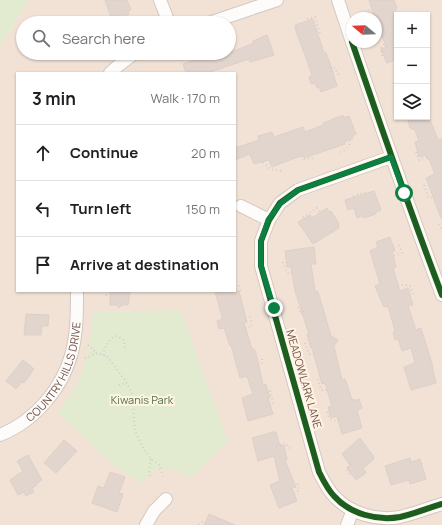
<!DOCTYPE html>
<html lang="en">
<head>
<meta charset="utf-8">
<style>
	body { margin:0; font-family:Manrope,sans-serif; background:#f6f6f6; color:#202124 }
	.controls { position:absolute; right:12px; top:12px; display:grid; overflow:hidden; border-radius:0px; box-shadow:0 1px 3px #0004 }
	.controls button { width:36px; height:36px; display:grid; place-items:center; padding:0; border:0; border-bottom:1px solid #e0e0e0; background:#fff; color:#202124; font:20px sans-serif }
	.compass { position:absolute; left:346px; top:12px; width:36px; height:36px; border-radius:50%; background:#fff; box-shadow:0 1px 3px #0004; rotate:289deg }
	.stop { position:absolute; width:12px; height:12px; margin:-9px; border:3px solid #0b8043; border-radius:50%; background:#fff }
	.stop.end { background:#0b8043; border-color:#fff; box-shadow:0 1px 4px #0008 }
	.list { margin:0; padding:0; list-style:none }
	h2 { display:flex; justify-content:space-between; align-items:center; height:52px; margin:0; padding:0 16px; font-size:17px }
	h2 small { font-size:13px; font-weight:400; color:#757577 }
	.list li { display:grid; grid-template-columns:26px 1fr auto; gap:12px; align-items:center; box-sizing:border-box; height:56px; padding:0 16px; border-top:1px solid #e0e0e0 }
	.list b { display:block; font-size:15px; white-space:nowrap }
	.list em { font-size:13px; font-style:normal; color:#757577 }
	.icon { flex:none; width:22px; height:22px; fill:none; stroke:currentColor; stroke-width:2; stroke-linecap:round; stroke-linejoin:round }
	.map { position:relative; flex:none; width:442px; height:525px; overflow:hidden }
	.search { position:absolute; background:#fff; box-shadow:0 1px 3px #0004; left:16px; top:16px; width:220px; height:44px; display:flex; align-items:center; gap:10px; box-sizing:border-box; padding:0 14px; border-radius:22px; color:#757577; font-size:15px }
	.panel { position:absolute; background:#fff; box-shadow:0 1px 3px #0004; left:16px; top:72px; width:220px; height:220px; border-radius:0px }
	.map>svg:first-child { display:block }
</style>
</head>
<body>
<div class="map">
<svg width="442" height="525" viewBox="0 0 442 525">
	<rect width="100%" height="100%" fill="#f5ede5"/>
	<!-- residential -->
	<path fill="#f1e2d5" fill-rule="evenodd" d="M29,0H442V525H0V46ZM397,15H427V117H397ZM352,18H376V42H352ZM23,23H229V53H23ZM17,73H235V291H17Z"/>
	<!-- green -->
	<path fill="#e2ead0" d="M0,0H29L0,46Z
		M180,310L228,441L190,478C172,465 155,464 141,483L115,466L57,413C63,405 70,396 75,387C88,364 91,337 93,312Z"/>
	<!-- building -->
	<path fill="#e1d5cd" stroke="#ddd0c8" d="M105,0H127L131,10L128,11L129,14L126,15L128,21H126L127,23H113Z
		M369,0H394L397,8L395,11L397,15V59L387,63L385,59L381,49L386,47L379,26L376,27V18H375Z
		M313,19L324,53H326L331,66L337,86L321,92L319,87L317,88L315,83L311,84L309,77L312,75L295,28H296L295,25Z
		M267,35L274,55L250,62L249,59L207,73H186L183,64L214,53H229L254,43L253,41Z
		M341,116H344L345,118L349,116L356,134L352,136L353,138L344,142L345,144L304,158L303,155L272,167L269,160L254,164L250,154L235,160V148L259,140L258,136L272,132L274,137L303,127L305,132L323,125V123Z
		M407,117H429L438,140L442,139V218H441L426,178L435,174L429,159H427L426,155L419,157L415,142L419,141L415,130L410,128Z
		M374,191L381,210L376,212V214L364,218L361,216L357,218L354,208L348,210L345,200Z
		M327,208L329,212L331,211L339,224L338,225L339,228L313,244L298,222L310,215L312,218Z
		M390,237L395,251H392L396,267L393,268L400,291L408,288L413,305L408,306L416,330L421,328L433,367H432L436,383L411,390L404,367L415,363L411,348L402,351L398,339L395,340L393,332L395,331L388,306L384,307L375,286L380,284L370,251L378,247L376,242Z
		M314,247L316,264H311L315,291H317L319,295L331,336L338,340L334,346L342,380L345,379L346,381L352,400L354,399V401L359,399L362,408L357,410L362,428L342,434L337,416L331,418L328,407L332,406L325,383L322,384L312,348H311L307,334H309L295,291L291,267H287L285,251Z
		M110,291H130L128,305H122L119,308L117,305H110Z
		M215,291H239L247,322L244,323L252,349H254L256,353L263,385L266,384L270,398H268L273,414L248,421L242,398L253,394L247,376L240,378L231,345L230,346L224,328L219,329L217,321L222,319V317Z
		M26,314L49,315L48,326H42L41,335H24Z
		M23,360L34,369L24,383L22,382L16,389L6,381Z
		M273,432H276L280,446L284,445L287,460L285,461L296,487L292,488L297,501L279,508L270,485L280,481L274,456L258,461L252,438Z
		M360,438L374,457L373,460L363,468L366,473L356,480L347,468L350,465L342,454Z
		M64,440L77,451L56,473L44,463Z
		M28,455L42,480L36,484L37,485L32,488L34,492L26,496L24,492L18,495L10,480L23,471L17,461Z
		M410,458L411,462L420,459L426,479L410,484L409,480L391,485L385,466Z
		M110,472L125,477L119,493L123,494L117,512L92,503L98,486L104,488Z
		M209,514L235,525H204Z"/>
	<g fill="none" stroke-linecap="round" stroke-linejoin="round">
		<!-- minor casing -->
		<g stroke="#d3c8c0" stroke-width="14">
			<g id="minor">
				<path d="M160,0L169,23"/>
				<path d="M338,0L352,42"/>
				<path d="M209,23L277,0"/>
				<path d="M352,42C381,127 410,211 442,295"/>
				<path d="M110,73L119,65L135,53"/>
				<path d="M391,157L298,190L280,203L269,220L261,241V266L319,472C323,480 328,490 334,496C350,514 377,521 400,517C414,514 428,508 442,504"/>
				<path d="M241,206L269,220"/>
				<path id="s1" d="M0,435C35,421 63,388 72,352C77,332 77,311 77,291"/>
				<path d="M146,525L154,511L166,499"/>
				<path d="M347,525L353,510"/>
			</g>
		</g>
		<!-- path -->
		<path stroke="#d6ccc8" stroke-width="2" stroke-dasharray="1 3" stroke-linecap="butt" d="M369,18L368,12L371,7
			M307,19L315,17L320,33L318,34
			M382,56L381,48L385,43
			M330,68L332,67L335,68L340,77
			M396,91L393,81L397,78
			M340,152C346,150 351,147 350,139
			M416,152L419,160L427,157
			M301,156L304,159L313,158
			M263,162L270,169L281,171
			M424,185L428,197L432,198
			M353,196L366,192L367,193
			M303,217L317,208L320,212
			M439,224L442,230
			M394,256L402,253L399,244
			M283,262L286,271L289,274L293,273
			M235,285L239,286L241,292
			M398,285H406L410,286L413,294
			M105,291L106,295L110,296
			M298,307L301,314L304,313L303,311
			M245,328L252,326L250,315
			M305,343L309,354H314
			M88,345L97,353
			M102,355C106,347 108,338 117,336L124,340L125,348
			M85,358L97,353L107,356L127,383L132,394L135,431L143,448L151,459L159,465L163,476
			M258,366L262,363V357
			M318,379L321,390H327
			M119,385L127,383
			M266,407L272,405L273,402L270,390
			M327,412L330,419L336,421L340,419
			M276,446L285,443L292,450
			M349,474L346,469L352,463
			M150,476L149,470L151,459
			M294,494L299,490L297,481
			M199,525L202,522H206"/>
		<!-- minor -->
		<use href="#minor" stroke="#fefcfb" stroke-width="12"/>
		<!-- cycleway casing -->
		<g stroke="#fff3e4" stroke-width="8">
			<path id="cycleway" d="M352,42C381,127 410,211 442,295
				M391,157L298,190L280,203L269,220L261,241V266L319,472C323,480 328,490 334,496C350,514 377,521 400,517C414,514 428,508 442,504"/>
		</g>
		<!-- cycleway -->
		<use href="#cycleway" stroke="#1b5e20" stroke-width="6"/>
	</g>
	<g fill="none" stroke-linecap="round" stroke-linejoin="round">
		<!-- route -->
		<path stroke="#0b8043" stroke-width="5" d="M274,308L261,266V241L268,220L280,204L298,190L391,157L404,193"/>
	</g>
	<g text-anchor="middle" stroke-width="4" stroke-linejoin="round" paint-order="stroke">
		<!-- street labels -->
		<g font-size="11" fill="#715347" stroke="#fff3e4">
			<text dy="4" stroke="none"><textPath href="#s1" startOffset="88">COUNTRY HILLS DRIVE</textPath></text>
			<text transform="translate(304 379) rotate(74)" y="4">MEADOWLARK LANE</text>
		</g>
		<!-- park labels -->
		<g font-size="11" fill="#547740" stroke="#fff3e4">
			<text x="142" y="404">Kiwanis Park</text>
		</g>
	</g>
</svg>
<div class="controls">
<button>+</button>
<button>−</button>
<button><svg class="icon" aria-label="layers" viewBox="0 0 24 24"><path d="M12 4l9 5-9 5-9-5zM3 14l9 5 9-5"/></svg></button>
</div>
<svg class="compass" viewBox="-18 -18 36 36"><path d="M0-13l5 13h-10z" fill="#e53935"/><path d="M0 13l5-13h-10z" fill="#757577"/></svg>
<div class="stop" style="left:404px;top:193px"></div>
<div class="stop end" style="left:274px;top:308px"></div>
<div class="search"><svg class="icon" aria-label="search" viewBox="0 0 24 24"><circle cx="10" cy="10" r="6"/><path d="M15 15l6 6"/></svg>Search here</div>
<section class="panel">
<h2>3 min<small>Walk · 170 m</small></h2>
<ul class="list">
<li><svg class="icon" aria-label="ahead" viewBox="0 0 24 24"><path d="M12 20V5M6 11l6-6 6 6"/></svg><div><b>Continue</b></div><em>20 m</em></li>
<li><svg class="icon" aria-label="left" viewBox="0 0 24 24"><path d="M17 20v-9H6M10 6l-5 5 5 5"/></svg><div><b>Turn left</b></div><em>150 m</em></li>
<li><svg class="icon" aria-label="arrive" viewBox="0 0 24 24"><path d="M6 21V4h12l-3 4 3 4H6"/></svg><div><b>Arrive at destination</b></div></li>
</ul>
</section>
</div>
</body>
</html>
